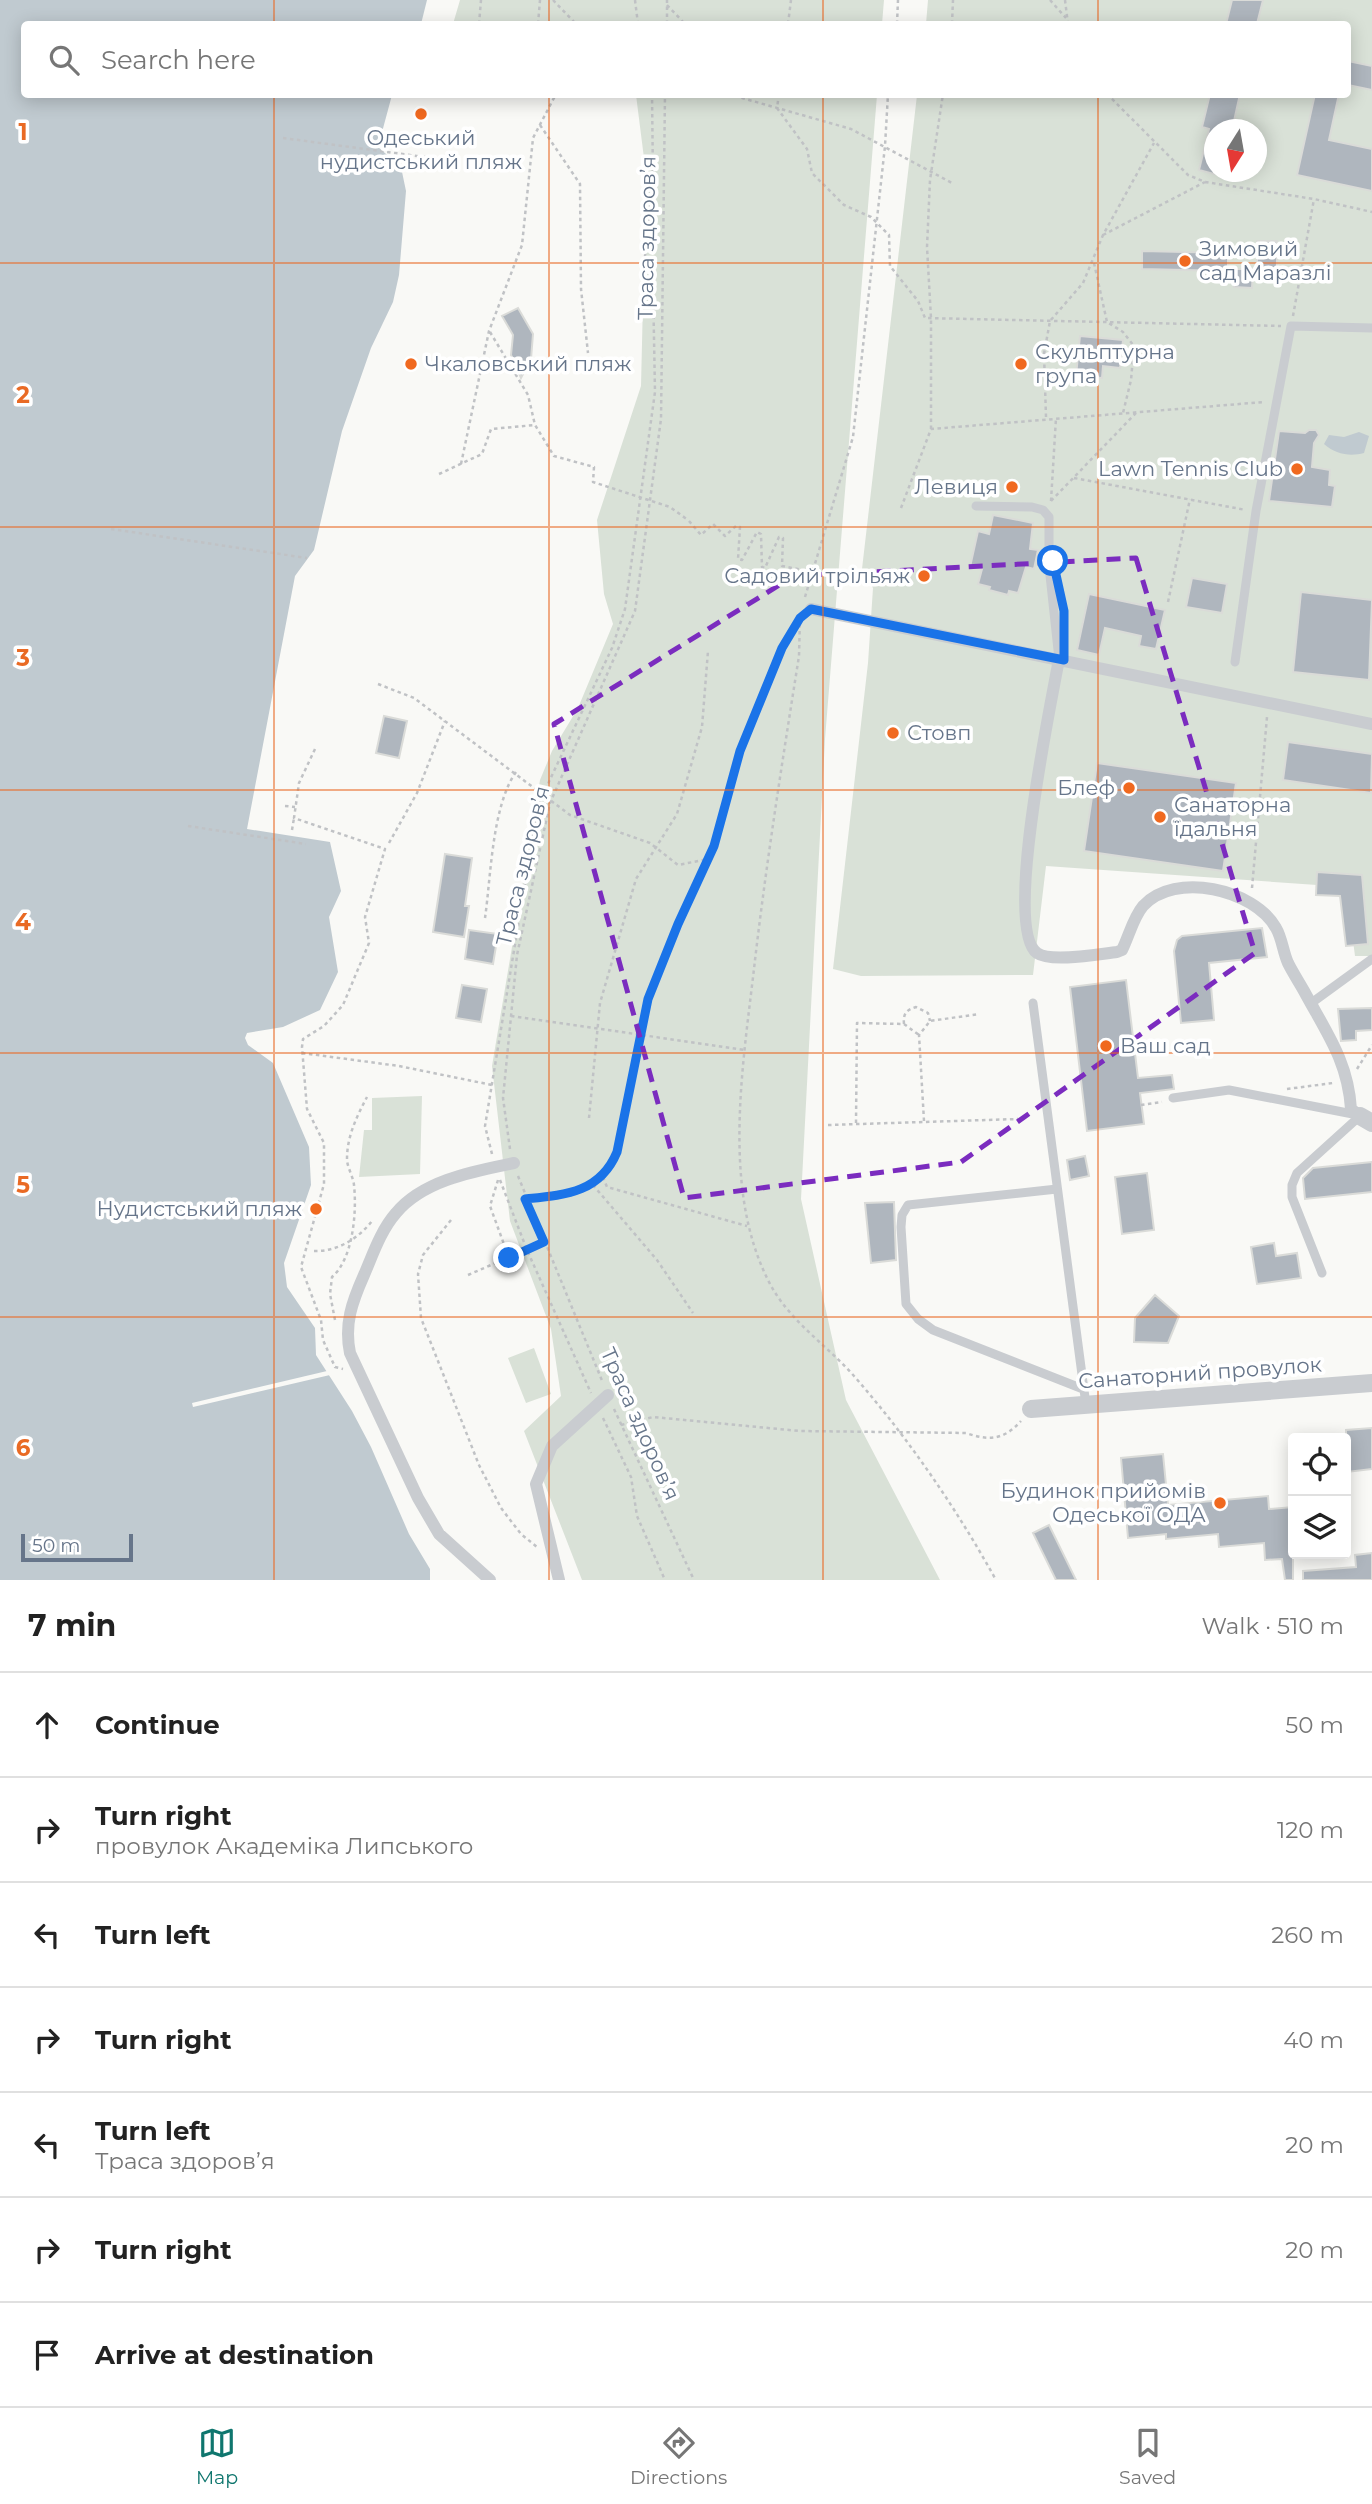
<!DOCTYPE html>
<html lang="en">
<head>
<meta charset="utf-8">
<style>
	body { margin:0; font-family:Montserrat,sans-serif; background:#f6f6f6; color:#222 }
	.controls { position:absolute; right:21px; bottom:21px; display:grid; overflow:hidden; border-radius:7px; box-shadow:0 4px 18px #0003 }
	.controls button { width:63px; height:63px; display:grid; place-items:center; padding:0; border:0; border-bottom:2px solid #e0e0e0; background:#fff; color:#222; font:35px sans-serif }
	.compass { position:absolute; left:1204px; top:119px; width:63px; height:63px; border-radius:50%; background:#fff; box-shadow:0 4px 18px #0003; rotate:191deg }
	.scale { position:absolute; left:21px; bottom:18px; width:112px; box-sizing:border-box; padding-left:7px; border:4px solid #66758a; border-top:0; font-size:19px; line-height:24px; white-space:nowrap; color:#66758a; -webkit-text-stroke:5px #fff; paint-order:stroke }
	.stop { position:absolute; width:21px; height:21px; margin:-16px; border:5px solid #1a73e8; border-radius:50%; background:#fff }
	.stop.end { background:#1a73e8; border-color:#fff; box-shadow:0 2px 7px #0008 }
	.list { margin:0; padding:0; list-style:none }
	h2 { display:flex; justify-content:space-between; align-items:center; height:91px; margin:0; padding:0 28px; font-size:30px }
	h2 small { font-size:23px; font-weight:400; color:#767676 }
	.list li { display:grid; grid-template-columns:46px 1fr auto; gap:21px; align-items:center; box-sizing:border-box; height:105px; padding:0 28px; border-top:2px solid #e0e0e0 }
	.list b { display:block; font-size:26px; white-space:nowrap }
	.list p { margin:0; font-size:23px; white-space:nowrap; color:#767676 }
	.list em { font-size:23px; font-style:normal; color:#767676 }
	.icon { flex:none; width:38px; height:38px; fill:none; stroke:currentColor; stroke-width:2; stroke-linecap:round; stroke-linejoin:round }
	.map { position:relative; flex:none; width:1372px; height:1580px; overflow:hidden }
	.search { position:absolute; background:#fff; box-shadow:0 4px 18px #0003; left:21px; right:21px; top:21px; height:77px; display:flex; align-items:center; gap:18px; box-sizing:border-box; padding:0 24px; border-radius:7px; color:#767676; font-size:26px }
	.sheet { height:826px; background:#fff }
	nav { display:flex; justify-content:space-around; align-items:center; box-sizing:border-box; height:98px; border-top:2px solid #e0e0e0; background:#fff; font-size:19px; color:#767676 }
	nav a { display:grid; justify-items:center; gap:4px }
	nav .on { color:#0f766e }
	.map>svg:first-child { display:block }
</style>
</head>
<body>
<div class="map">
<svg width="1372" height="1580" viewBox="0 0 1372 1580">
	<rect width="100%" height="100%" fill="#f9f9f6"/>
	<!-- green -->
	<path fill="#d9e1d7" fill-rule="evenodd" d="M460,0H884L882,24H453Z
		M928,0H1372V956H1355L1346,887L1046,866L1033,975L861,976L833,969L868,663L873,588L862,569L917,95L1348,94V24H926ZM1214,130H1256V172H1214Z
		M636,95H877L825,739L801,1199L846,1400L940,1580H582L524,1431L561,1396L551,1329L510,1221L492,1066L540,780L552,751L578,708L613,624L604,594L597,520L641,386L646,174Z
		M422,1096L420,1174L359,1177L364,1130H372V1098Z
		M534,1348L551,1394L526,1403L508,1358Z"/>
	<!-- water -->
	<path fill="#c0cad0" d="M0,0H427L421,24H24V94L392,95L378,147L401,167L406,191L399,275L393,302L371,348L342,431L314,550L295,576L247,829L330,842L341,891L329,917L338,972L320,1010L283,1027L247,1033L245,1038L248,1045L273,1063L309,1147L311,1185L284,1263L287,1287L315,1328L316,1355L352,1411L371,1447L409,1534L430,1569V1580H0Z
		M1359,432L1369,436L1364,453C1350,457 1335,454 1324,444L1329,435L1344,437Z"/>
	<!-- pier -->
	<path fill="#f9f9f6" d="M327,1371L330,1375L193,1407L192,1403Z"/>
	<!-- building -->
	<path fill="#afb6be" stroke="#dadbd8" stroke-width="2" d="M1232,0H1263L1257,24H1226Z
		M1348,61L1372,66V90L1348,85Z
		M1210,94H1240L1232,130H1214V174L1199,170L1209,129L1202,127Z
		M1315,94H1339L1329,140L1372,149V191L1297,175Z
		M1257,241H1277V270H1257Z
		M1142,251L1228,253V271L1142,269Z
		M1234,269H1253L1252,288L1234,287Z
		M518,308L533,334L531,359L521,378L511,355L513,335L502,316Z
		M1080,336L1123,340L1120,368L1103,366L1102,378L1076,376Z
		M1309,430H1316L1319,435L1314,443L1312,467L1330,470L1329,485L1335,486L1332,507L1269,501L1279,431L1305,433Z
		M993,515L1033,523L1030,549L1038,550L1034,569L1026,567L1018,593L1009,591L1008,595L989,590L990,587L978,584L982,569L970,567L978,531L989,534Z
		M1192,578L1227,584L1222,613L1186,607Z
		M1301,592L1372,600L1369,680L1293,672Z
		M1089,594L1165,610L1156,649L1139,646L1141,636L1105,628L1099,655L1077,650Z
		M384,716L407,721L399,758L376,753Z
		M1288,742L1372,754L1371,793L1283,780Z
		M1097,763L1236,783L1223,871L1084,851Z
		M445,854L472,858L465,906H469L464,937L433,932Z
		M1317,872L1362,875L1368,944L1346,946L1340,896L1316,895Z
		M1262,928L1267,957L1209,963L1214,1020L1181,1023L1174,951L1177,940L1182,936Z
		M469,930L498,934L493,964L465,959Z
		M1126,980L1138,1078L1172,1075L1174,1089L1140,1093L1144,1124L1087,1131L1070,987Z
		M462,985L487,989L481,1022L456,1018Z
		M1372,1008V1030L1356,1031V1040L1341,1041L1338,1009Z
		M1085,1156L1089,1176L1070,1180L1067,1160Z
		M1372,1162V1192L1305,1199L1303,1178L1313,1168Z
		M1147,1173L1154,1230L1122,1234L1115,1177Z
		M894,1202L896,1260L871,1263L865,1203Z
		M1274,1243L1276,1256L1297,1253L1301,1278L1257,1284L1251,1247Z
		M1155,1295L1179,1316L1168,1343L1134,1342L1135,1318Z
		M1372,1428V1469L1347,1472L1346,1430Z
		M1163,1454L1168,1505L1268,1496L1269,1509L1293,1507V1580H1285L1282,1559L1265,1560L1264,1543L1219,1547L1218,1534L1166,1539V1534L1128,1538L1121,1458Z
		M1049,1525L1076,1580H1056L1033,1533Z
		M1372,1553V1580H1303V1571L1356,1567L1355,1555Z"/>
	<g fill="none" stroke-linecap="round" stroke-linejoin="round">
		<!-- path -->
		<path stroke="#c0c2c5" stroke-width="2.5" stroke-dasharray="3.5 3.5" stroke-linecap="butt" d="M553,0L576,24
			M635,0L638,24
			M1050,0L1066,18
			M1065,0L1068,24
			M667,5L685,24
			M479,24L481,0
			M538,24L540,0
			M667,24V0
			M788,24L791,0
			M897,24L898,0
			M952,24L953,0
			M728,94L851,129L952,183
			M779,94L777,108L807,149L812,173L844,205L871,217L889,235L890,266L918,301L925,318L1281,326
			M1107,94L1188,175L1205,182L1314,199L1372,212
			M540,125L580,184L581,289L588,353
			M283,138L447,160
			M1103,235L1205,182
			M1094,263L1107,322L1123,332L1134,346L1131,380L1123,413
			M1293,316L1314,199
			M490,332L528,395L535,425
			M1046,417L1044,354L1050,321L1083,283L1103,235L1154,143
			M931,429V318L927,247L930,180L943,94
			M461,464L489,331L522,245L533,138L556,94
			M439,474L482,454L491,429L535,425L554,456L594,467L593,482L670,507L688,520
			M1074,478L1246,510
			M1051,501L1056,418
			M1051,501L1136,413
			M901,508L931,429L1264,402
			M689,521L701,535L713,524L725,536L736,526L740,527L738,559L742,560L757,532L761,534L762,567L765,568L779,537L783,538L782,566L813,572
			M111,529L307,558
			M805,597L853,437L885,146L888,94
			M1168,602L1190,499
			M800,617L799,656C783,757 767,858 755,960C744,1059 721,1184 767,1278C787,1320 825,1343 854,1376C909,1439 956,1508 996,1580
			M378,684L414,698L570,815L650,843L678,865L708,859
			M315,749L299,783L294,818L385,849L365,917L369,943L343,1005L324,1026L303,1039L302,1047L307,1109L324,1143V1184L301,1267L321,1320L323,1340L335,1367L343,1369
			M285,806L295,807
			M188,826L306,844
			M292,830L294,818
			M389,843L417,793L445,721
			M1252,888L1267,717
			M485,918C491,876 492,806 516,772
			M511,1016L745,1050
			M904,1024L919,1035
			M302,1053L399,1066L492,1085
			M1357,1069L1372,1045
			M1287,1089L1333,1083
			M1141,1105L1162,1102
			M589,1118L600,1003L636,879L677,814L702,727L708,651
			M924,1121L919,1035L930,1021L979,1014
			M856,1123L857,1023L904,1024C903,1014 906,1010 916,1007L928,1013L930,1021
			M828,1125L1018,1119
			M510,1149L503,1098L517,955L550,803L635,611L661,419L665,94
			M492,1154L485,1126L538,805L612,648L625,609L655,392L653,284L645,256L653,179L652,94
			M518,1176L603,1383
			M603,1177L607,1187L747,1226
			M498,1180L490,1206L509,1258
			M500,1180L527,1250L591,1393
			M593,1185L657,1260L693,1313
			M525,1199C565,1195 600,1193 617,1152L648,999L678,924L714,846L740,751L782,647L798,621
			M451,1220L423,1255L418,1274L421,1318L479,1465L501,1508L521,1534L537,1547
			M314,1251C337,1252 359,1238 372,1221
			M468,1275L544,1242
			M335,1320L330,1294L332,1277C353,1259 357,1212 354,1185C353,1176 347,1167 347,1159C347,1136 357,1116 367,1097
			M614,1409L694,1580
			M603,1418L631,1477L637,1516L665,1580
			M621,1425L653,1417L800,1431L966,1433C989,1441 1004,1440 1021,1421"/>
		<!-- service -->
		<path stroke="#c9ccd0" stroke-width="9" d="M976,506L1032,507L1043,510L1049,517V566L1059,659
			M1235,662L1256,511L1291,326L1372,328
			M1033,1003L1086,1405
			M1310,1004L1372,959
			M1173,1098L1229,1090L1358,1115
			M1057,1189L908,1205L902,1215L901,1227L906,1304L918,1319L933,1330L1083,1389
			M1322,1273L1292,1197V1185L1297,1173L1360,1116"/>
		<!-- pedestrian -->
		<path stroke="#c9ccd0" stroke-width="12" d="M811,609L1372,724
			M1059,659C1051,704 1003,928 1037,953C1051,963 1099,954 1117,952L1122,950C1129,936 1133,918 1143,906C1175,871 1254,889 1276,928C1282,938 1283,952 1288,963C1293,973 1299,982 1304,991C1326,1032 1348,1061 1351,1109L1360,1116
			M490,1580L439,1534L418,1498L350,1353C344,1324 352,1302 364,1275C373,1254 381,1230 396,1213C423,1180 475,1171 514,1163
			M559,1580L536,1484L552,1446L608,1395"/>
		<!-- minor -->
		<path stroke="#c9ccd0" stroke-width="18" d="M1360,1116L1372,1123
			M1031,1409L1372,1383"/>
	</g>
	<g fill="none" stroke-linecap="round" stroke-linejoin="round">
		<!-- route -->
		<path stroke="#1a73e8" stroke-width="9" d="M509,1258L544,1242L525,1199C565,1195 600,1193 617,1152L648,999L678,924L714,846L740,751L782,648L800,618L811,609L1064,660V611L1053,561"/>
	</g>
	<!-- marked area -->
	<path fill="none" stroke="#7b2cbf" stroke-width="5" stroke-dasharray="14 9" stroke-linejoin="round" d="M1136,558L1255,953L961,1162L684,1198L554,724L794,576Z"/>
	<!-- grid -->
	<path fill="none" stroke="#e96a24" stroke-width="2" stroke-opacity="0.55" d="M274,0V24M549,0V24M823,0V24M1098,0V24M274,94V1580M549,94V1580M823,94V1580M1098,94V1580M0,263H1372M0,527H1372M0,790H1372M0,1053H1372M0,1317H1372"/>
	<!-- markers -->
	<g fill="#f0691f" stroke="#fff" stroke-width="2.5">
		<circle cx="421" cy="114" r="7"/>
		<circle cx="1185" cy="261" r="7"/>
		<circle cx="411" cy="364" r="7"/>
		<circle cx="1021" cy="364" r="7"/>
		<circle cx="1297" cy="469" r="7"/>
		<circle cx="1012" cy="487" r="7"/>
		<circle cx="924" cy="576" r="7"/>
		<circle cx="893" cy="733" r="7"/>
		<circle cx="1129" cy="788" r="7"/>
		<circle cx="1160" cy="817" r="7"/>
		<circle cx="1106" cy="1046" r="7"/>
		<circle cx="316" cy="1209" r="7"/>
		<circle cx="1220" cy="1503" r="7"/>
	</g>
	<g text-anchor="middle" stroke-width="7" stroke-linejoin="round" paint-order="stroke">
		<!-- poi labels -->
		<g font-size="21" fill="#66758a" stroke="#fff" text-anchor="start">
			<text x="421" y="145" text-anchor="middle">Одеський<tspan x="421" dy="24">нудистський пляж</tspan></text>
			<text x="1199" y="256">Зимовий<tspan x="1199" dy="24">сад Маразлі</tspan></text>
			<text x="1035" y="359">Скульптурна<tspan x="1035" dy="24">група</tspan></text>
			<text x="425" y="371">Чкаловський пляж</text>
			<text x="1283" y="476" text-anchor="end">Lawn Tennis Club</text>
			<text x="998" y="494" text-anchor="end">Левиця</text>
			<text x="910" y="583" text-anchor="end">Садовий трільяж</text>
			<text x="907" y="740">Стовп</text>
			<text x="1115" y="795" text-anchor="end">Блеф</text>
			<text x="1174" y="812">Санаторна<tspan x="1174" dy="24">їдальня</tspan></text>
			<text x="1120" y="1053">Ваш сад</text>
			<text x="302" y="1216" text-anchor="end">Нудистський пляж</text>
			<text x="1206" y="1498" text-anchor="end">Будинок прийомів<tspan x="1206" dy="24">Одеської ОДА</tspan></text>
		</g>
		<!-- street labels -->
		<g font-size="21" fill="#66758a" stroke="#fff">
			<text transform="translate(647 238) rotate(-89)" y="7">Траса здоров’я</text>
			<text transform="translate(523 866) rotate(-76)" y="7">Траса здоров’я</text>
			<text transform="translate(1200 1373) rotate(-4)" y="7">Санаторний провулок</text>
			<text transform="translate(640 1424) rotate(66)" y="7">Траса здоров’я</text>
		</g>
	</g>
	<g font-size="23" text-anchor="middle" font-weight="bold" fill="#e96a24" stroke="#fff" stroke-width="7" stroke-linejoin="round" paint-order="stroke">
		<text x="23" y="140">1</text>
		<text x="23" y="403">2</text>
		<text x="23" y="666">3</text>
		<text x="23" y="930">4</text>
		<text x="23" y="1193">5</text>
		<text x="23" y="1456">6</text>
	</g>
</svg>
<div class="controls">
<button><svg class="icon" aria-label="locate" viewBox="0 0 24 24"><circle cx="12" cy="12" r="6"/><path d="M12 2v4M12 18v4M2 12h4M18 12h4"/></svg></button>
<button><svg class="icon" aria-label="layers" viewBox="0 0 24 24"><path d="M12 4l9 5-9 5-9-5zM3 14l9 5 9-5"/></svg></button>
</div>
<svg class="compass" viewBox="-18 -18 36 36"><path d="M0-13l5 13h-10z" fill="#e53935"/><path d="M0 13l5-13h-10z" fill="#767676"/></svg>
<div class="scale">50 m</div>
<div class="stop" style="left:1053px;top:561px"></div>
<div class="stop end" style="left:509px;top:1258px"></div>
<div class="search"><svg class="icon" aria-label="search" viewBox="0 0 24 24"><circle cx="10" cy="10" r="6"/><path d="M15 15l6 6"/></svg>Search here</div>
</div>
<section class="sheet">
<h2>7 min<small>Walk · 510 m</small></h2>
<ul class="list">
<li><svg class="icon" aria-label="ahead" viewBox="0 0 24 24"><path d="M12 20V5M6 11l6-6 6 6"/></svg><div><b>Continue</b></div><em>50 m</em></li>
<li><svg class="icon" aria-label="right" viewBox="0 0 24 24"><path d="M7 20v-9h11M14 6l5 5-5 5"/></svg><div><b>Turn right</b><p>провулок Академіка Липського</p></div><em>120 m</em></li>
<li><svg class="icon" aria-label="left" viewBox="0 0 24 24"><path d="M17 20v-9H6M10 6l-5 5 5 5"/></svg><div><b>Turn left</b></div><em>260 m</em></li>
<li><svg class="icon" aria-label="right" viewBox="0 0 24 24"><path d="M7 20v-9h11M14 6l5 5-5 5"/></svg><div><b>Turn right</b></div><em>40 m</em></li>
<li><svg class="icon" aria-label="left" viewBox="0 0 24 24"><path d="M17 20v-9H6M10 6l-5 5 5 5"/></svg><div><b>Turn left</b><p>Траса здоров’я</p></div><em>20 m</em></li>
<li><svg class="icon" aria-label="right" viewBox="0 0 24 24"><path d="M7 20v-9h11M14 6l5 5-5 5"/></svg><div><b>Turn right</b></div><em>20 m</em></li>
<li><svg class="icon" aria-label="arrive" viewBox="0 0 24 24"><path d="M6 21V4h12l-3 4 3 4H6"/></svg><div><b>Arrive at destination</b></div></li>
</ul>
</section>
<nav>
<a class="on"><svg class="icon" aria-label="map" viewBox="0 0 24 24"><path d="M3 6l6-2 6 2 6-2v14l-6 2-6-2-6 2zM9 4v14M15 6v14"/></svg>Map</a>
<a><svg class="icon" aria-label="directions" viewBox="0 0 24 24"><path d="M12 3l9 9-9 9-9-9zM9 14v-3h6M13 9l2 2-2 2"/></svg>Directions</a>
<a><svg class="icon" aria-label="saved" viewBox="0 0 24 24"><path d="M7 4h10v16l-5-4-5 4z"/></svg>Saved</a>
</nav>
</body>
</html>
